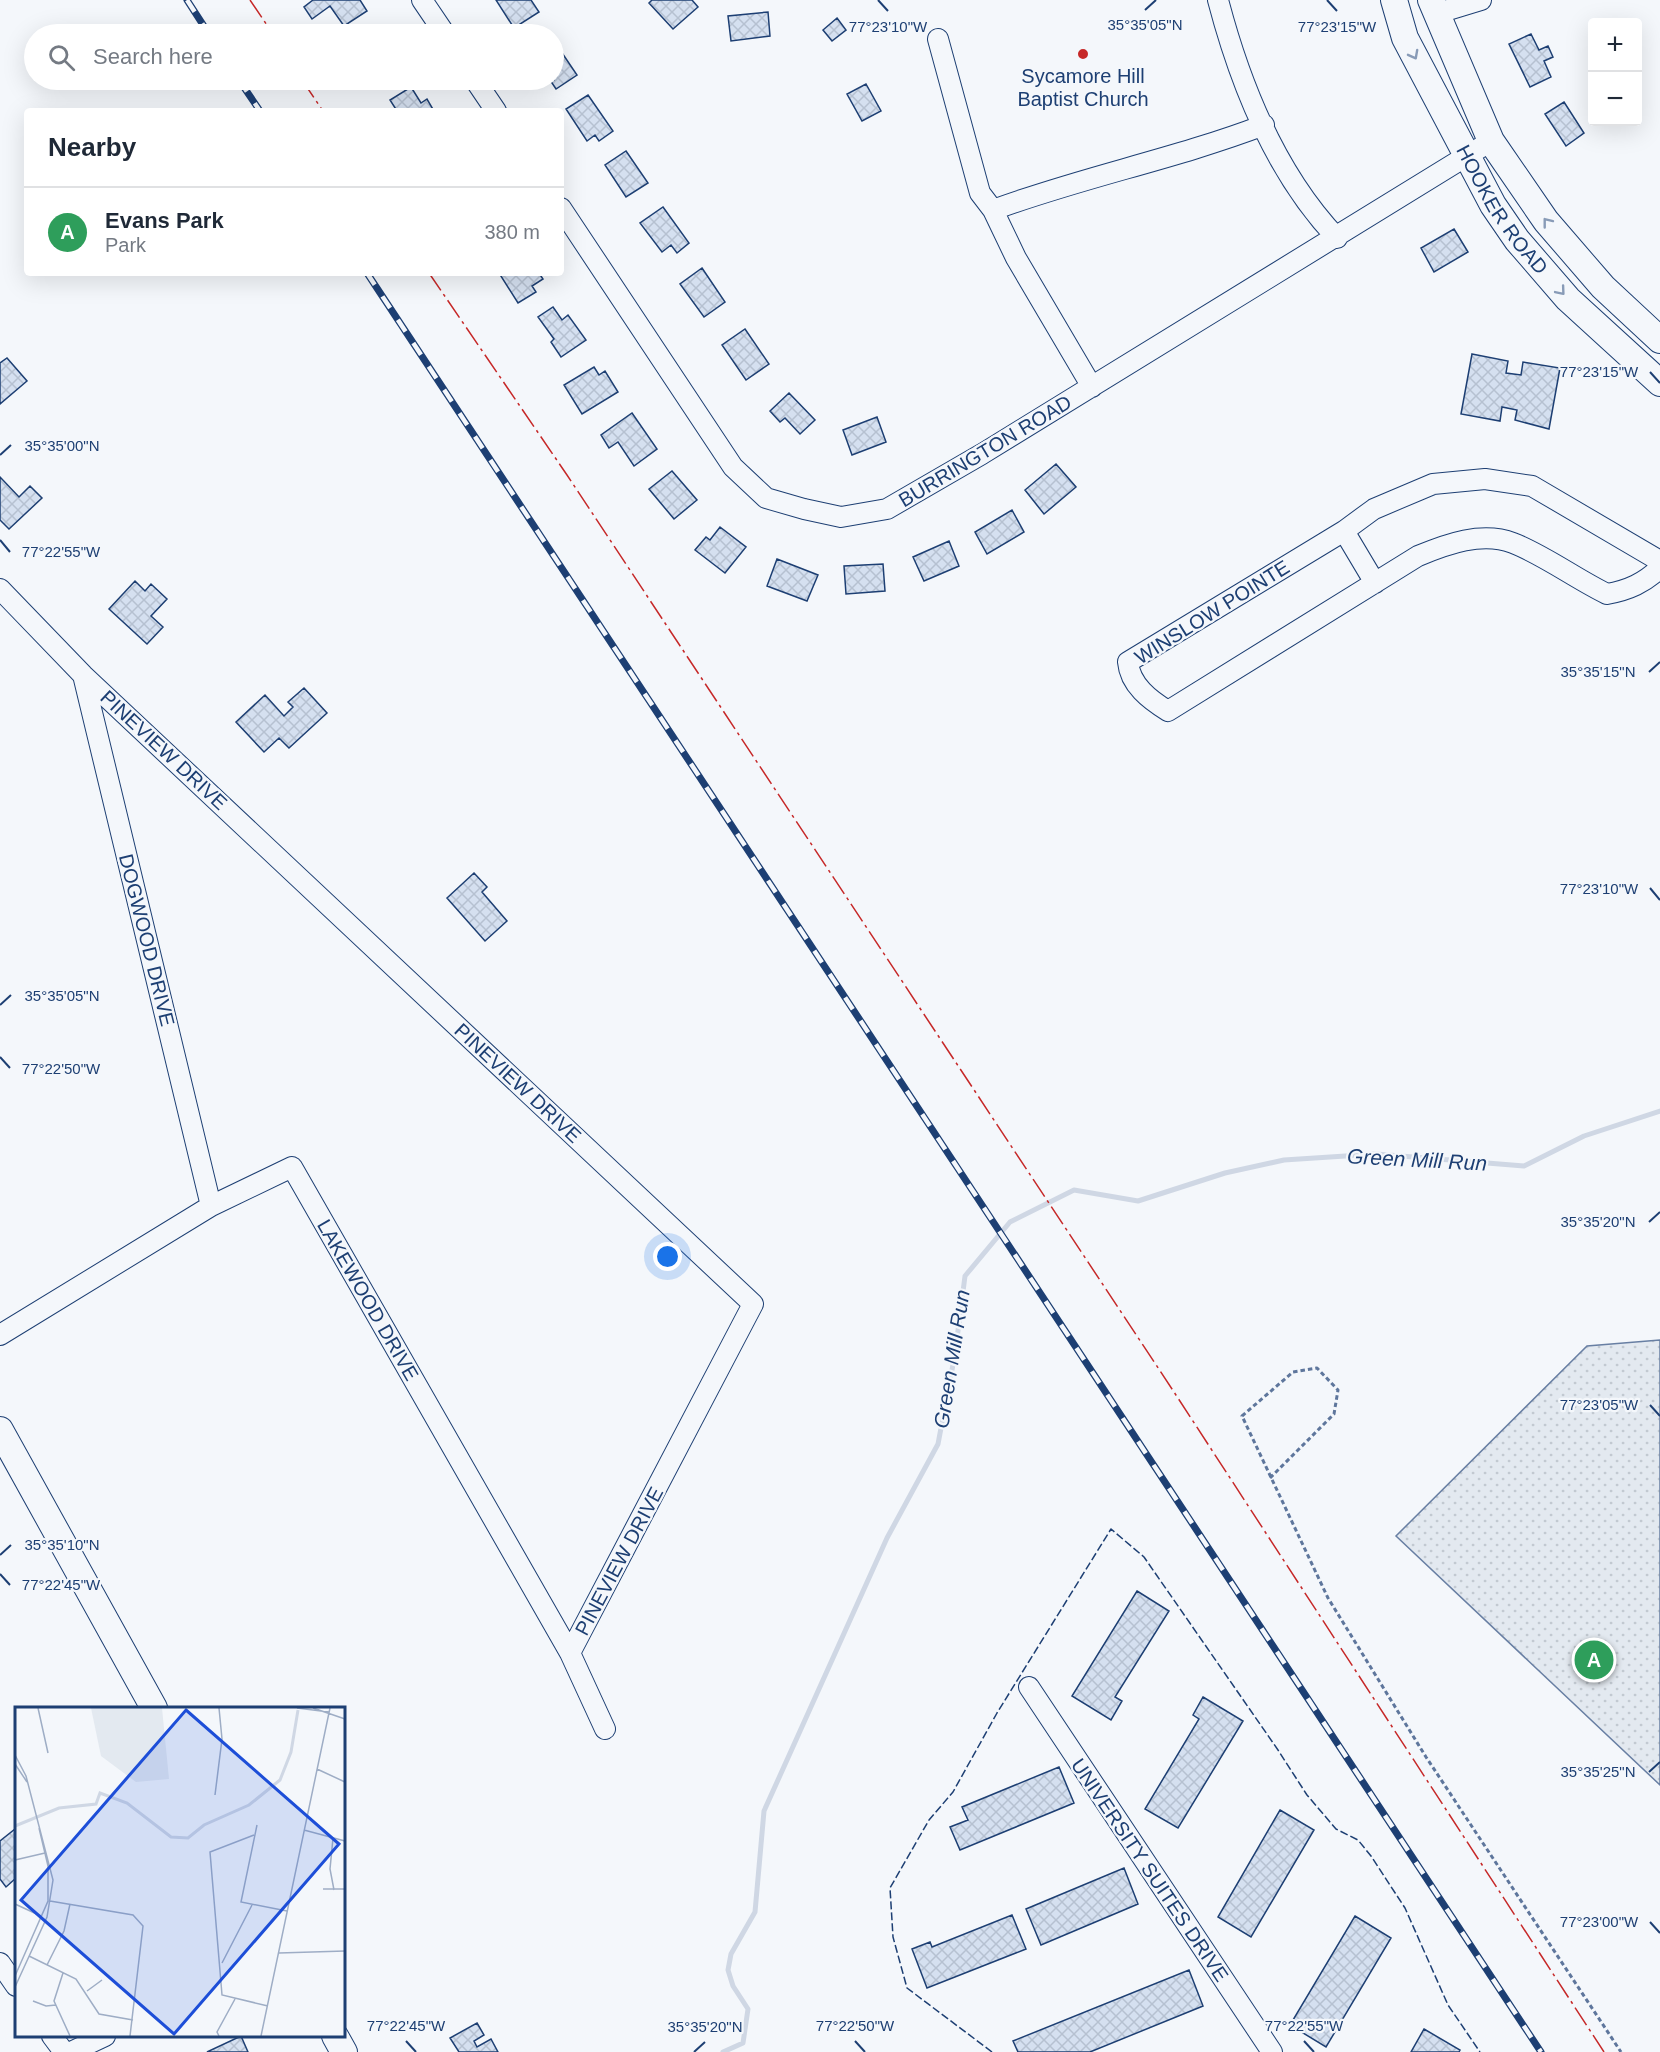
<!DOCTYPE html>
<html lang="en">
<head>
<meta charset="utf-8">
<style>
	body { margin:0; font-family:Helvetica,sans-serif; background:#f2f2f3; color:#1f2937 }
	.controls { position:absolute; right:18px; top:18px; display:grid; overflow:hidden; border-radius:6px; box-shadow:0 6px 24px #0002 }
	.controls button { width:54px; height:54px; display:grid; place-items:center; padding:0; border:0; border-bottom:2px solid #e0e1e3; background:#fff; color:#1f2937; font:30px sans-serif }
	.you { position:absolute; left:668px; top:1257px; width:21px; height:21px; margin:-15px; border:4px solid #fff; border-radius:50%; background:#1a73e8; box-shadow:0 0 0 9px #1a73e833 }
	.badge { display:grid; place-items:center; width:39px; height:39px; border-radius:50%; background:#b45309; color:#fff; font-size:20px; font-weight:700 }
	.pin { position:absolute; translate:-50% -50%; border:3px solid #fff; box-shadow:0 2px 6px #0006 }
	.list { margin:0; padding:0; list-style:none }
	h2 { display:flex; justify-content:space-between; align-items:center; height:78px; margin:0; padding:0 24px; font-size:26px }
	h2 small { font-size:20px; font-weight:400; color:#747a83 }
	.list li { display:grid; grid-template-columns:39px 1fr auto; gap:18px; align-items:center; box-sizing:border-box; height:90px; padding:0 24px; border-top:2px solid #e0e1e3 }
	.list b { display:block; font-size:22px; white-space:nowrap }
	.list p { margin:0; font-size:20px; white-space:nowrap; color:#747a83 }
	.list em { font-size:20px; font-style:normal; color:#747a83 }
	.icon { flex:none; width:33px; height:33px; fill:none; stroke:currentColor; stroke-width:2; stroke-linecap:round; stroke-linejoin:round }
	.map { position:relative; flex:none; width:1660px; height:2052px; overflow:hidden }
	.search { position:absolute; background:#fff; box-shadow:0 6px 24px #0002; left:24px; top:24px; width:540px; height:66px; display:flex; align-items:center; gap:15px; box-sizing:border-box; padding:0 21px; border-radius:33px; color:#747a83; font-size:22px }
	.panel { position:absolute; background:#fff; box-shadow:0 6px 24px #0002; left:24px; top:108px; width:540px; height:168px; border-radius:6px }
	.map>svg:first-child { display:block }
</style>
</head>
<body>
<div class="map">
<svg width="1660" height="2052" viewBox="0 0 1660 2052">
	<defs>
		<pattern id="park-dots" width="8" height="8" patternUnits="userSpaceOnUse" patternTransform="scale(1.5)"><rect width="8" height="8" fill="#e3e9f0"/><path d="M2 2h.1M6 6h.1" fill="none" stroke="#c2c9d1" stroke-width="1.8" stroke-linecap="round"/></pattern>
		<pattern id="building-cross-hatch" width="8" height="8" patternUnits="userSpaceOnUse" patternTransform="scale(1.5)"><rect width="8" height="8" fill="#d5e0f0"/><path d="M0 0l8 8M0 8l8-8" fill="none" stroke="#b6c1d1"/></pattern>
	</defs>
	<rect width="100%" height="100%" fill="#f4f7fb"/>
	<!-- park -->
	<path fill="url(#park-dots)" stroke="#687fa3" stroke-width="1.5" d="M1660,1340V1785L1396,1536L1587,1346Z"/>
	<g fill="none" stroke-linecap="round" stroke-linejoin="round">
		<!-- stream -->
		<path stroke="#cfd7e4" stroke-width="5" d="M723,2052L743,2043L748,2009L733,1986L728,1970L731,1954L755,1912L764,1811L887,1538L938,1444L955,1354L965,1276L1010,1222L1074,1190L1138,1201L1225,1173L1284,1160L1376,1154L1524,1166L1584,1136L1660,1111"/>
	</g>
	<!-- building -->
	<path fill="url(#building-cross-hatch)" stroke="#1d3f73" stroke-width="1.5" d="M313,0H360L367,11L344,26L330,6L312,19L304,7Z
		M496,0H531L539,12L514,28Z
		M652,0H692L698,7L673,29L649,3Z
		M768,12L770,36L731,41L728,16Z
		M837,18L846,30L832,41L823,30Z
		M1531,34L1539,50L1548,46L1553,57L1544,61L1551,77L1530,87L1509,44Z
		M554,41L577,75L556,89L550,80H554Z
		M866,84L881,111L862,121L847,94Z
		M411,87L421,103L427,99L434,111H397L390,100Z
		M588,95L613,131L599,141L595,135L587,141L566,109Z
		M1564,102L1584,133L1566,146L1545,114Z
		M626,151L648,183L626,197L605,165Z
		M663,207L689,243L677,253L671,245L662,252L640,223Z
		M1454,229L1468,252L1434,272L1421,248Z
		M702,268L725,302L704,317L680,284Z
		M499,273H539L543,279L532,286L536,292L518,303Z
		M553,307L562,320L568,315L586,340L561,357L551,342L554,339L538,317Z
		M745,329L769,364L746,380L722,345Z
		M1472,354L1508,361L1506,373L1521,375L1523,362L1560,368L1549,429L1515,420L1517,410L1502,407L1500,421L1461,414Z
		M7,358L27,381L0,404V363Z
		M594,367L599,375L605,371L618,392L582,414L564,385Z
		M789,393L815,420L800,434L785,418L780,422L770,411Z
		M632,413L657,449L634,466L618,442L609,448L601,435Z
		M877,417L886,442L852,455L843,430Z
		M1056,464L1076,487L1044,514L1025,490Z
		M672,471L697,500L674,519L649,489Z
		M0,477L19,497L30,486L42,498L9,529L0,520Z
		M1012,510L1024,532L987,554L975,532Z
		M720,527L746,547L725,573L695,550L706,537L710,540Z
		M949,541L959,566L924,581L913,557Z
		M777,559L818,575L807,601L767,586Z
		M883,564L885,591L846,594L844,566Z
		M135,581L145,591L151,584L167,599L151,616L163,627L147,644L109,609Z
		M304,688L327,713L289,748L279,738L264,752L236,722L265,695L284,716L293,707L288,702Z
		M474,873L487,887L482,892L507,921L485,941L447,898Z
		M1137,1591L1169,1611L1115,1697L1122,1701L1111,1720L1072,1696Z
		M1203,1697L1243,1721L1178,1828L1145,1809L1199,1719L1193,1715Z
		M1059,1767L1074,1803L960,1850L950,1827L968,1820L962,1807Z
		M1280,1810L1314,1830L1251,1937L1218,1917Z
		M15,1829L16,1878L6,1887L0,1879V1841Z
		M1124,1868L1138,1904L1041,1945L1026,1909Z
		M1012,1915L1026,1949L927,1988L912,1949L930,1942L932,1947Z
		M1355,1916L1391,1938L1326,2047L1290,2025Z
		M1189,1970L1203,2006L1090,2052H1018L1013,2041Z
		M477,2023L484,2035L474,2041L477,2047L491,2039L498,2052H459L450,2038Z
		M1424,2029L1460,2050L1459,2052H1411Z
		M241,2036L248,2052H207Z"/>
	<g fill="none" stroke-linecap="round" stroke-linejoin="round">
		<!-- minor casing -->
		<g stroke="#1d3f73" stroke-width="22">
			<path id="minor" d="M422,0L445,34
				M1218,0C1240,84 1276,174 1337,238
				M1435,14L1481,0
				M938,39L980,193L993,210L1016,258L1092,387
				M475,80L496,111
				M561,208L733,467L766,498L804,509L841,517L887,509L982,454L1491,141
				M993,210C1082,177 1175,159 1264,125
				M1344,531L1375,583
				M1660,561L1532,486L1485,479L1433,484L1374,509L1344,531L1128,662C1130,685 1150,700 1168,711L1418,556C1447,544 1482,531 1513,543C1544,555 1576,579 1607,594C1629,590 1644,583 1660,568
				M0,589L83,675L753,1304L570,1653
				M83,675L211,1206
				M0,1335L211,1206L292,1167L570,1653L605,1729
				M1029,1687L1272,2052
				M0,1963L16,1986
				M52,2036L64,2052
				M71,2052L105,2036"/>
		</g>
		<!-- major casing -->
		<g stroke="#1d3f73" stroke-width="28">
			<g id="major">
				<path id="s1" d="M1394,0L1405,38L1493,205L1517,240L1568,299L1660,383"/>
				<path d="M1431,0L1491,141L1546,221L1603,287L1660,340"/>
				<path d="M0,1430L154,1708"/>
				<path d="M335,2036L344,2052"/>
			</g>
		</g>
		<!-- path -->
		<path stroke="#5e769c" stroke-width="3" stroke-dasharray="4.5 3" stroke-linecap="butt" d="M1270,1478L1334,1414L1338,1390L1317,1368L1293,1372L1242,1416L1328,1598L1426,1757L1621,2052"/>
		<!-- minor -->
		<use href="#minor" stroke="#f4f7fb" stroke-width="20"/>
		<!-- major -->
		<use href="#major" stroke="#f4f7fb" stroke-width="26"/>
		<!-- rail casing -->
		<g stroke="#1d3f73" stroke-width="7">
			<path id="rail" d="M187,0L209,34
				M239,80L260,111
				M367,273L1541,2052"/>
		</g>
		<!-- rail -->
		<use href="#rail" stroke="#f4f7fb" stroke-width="4.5" stroke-dasharray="14" stroke-linecap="butt"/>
		<!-- fence -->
		<path stroke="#1d3f73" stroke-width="1.5" stroke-dasharray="8 3" stroke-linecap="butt" d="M992,2052L907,1988L893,1937L890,1888L929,1820L953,1792L997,1713L1111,1529L1144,1557L1278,1750L1307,1795L1336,1829L1358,1840L1371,1856L1405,1908L1448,2005L1480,2052"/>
		<!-- power -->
		<path stroke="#c62828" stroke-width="1.5" stroke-dasharray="21 4.5 3 4.5" stroke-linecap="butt" d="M250,0L273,34
			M302,80L323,111
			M429,273L567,475L1174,1392L1604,2052"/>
	</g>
	<!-- one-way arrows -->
	<defs><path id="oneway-chevron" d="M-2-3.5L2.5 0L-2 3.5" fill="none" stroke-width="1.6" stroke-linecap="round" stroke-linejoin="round" transform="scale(1.5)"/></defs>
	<g stroke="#889bb7">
		<use href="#oneway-chevron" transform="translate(1414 55) rotate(62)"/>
		<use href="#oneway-chevron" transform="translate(1547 222) rotate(-128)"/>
		<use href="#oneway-chevron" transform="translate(1561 291) rotate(50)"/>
	</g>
	<!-- ticks -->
	<path fill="none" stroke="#1d3f73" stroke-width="2" d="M878,0L888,11M1327,0L1337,11M1145,10L1156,0M1650,372L1660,383M0,455L11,445M0,540L10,552M1649,672L1660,662M1650,888L1660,900M0,1005L11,995M0,1057L10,1068M1649,1222L1660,1212M1650,1405L1660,1416M0,1555L11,1545M0,1574L10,1585M1649,1772L1660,1762M1650,1922L1660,1933M406,2041L416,2052M855,2041L865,2052M1304,2041L1314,2052M694,2052L705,2042"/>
	<!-- markers -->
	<circle fill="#c62828" stroke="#f4f7fb" stroke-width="2" cx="1083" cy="54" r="6"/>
	<g text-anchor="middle" stroke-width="4.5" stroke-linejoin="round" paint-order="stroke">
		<!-- poi labels -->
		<g font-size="20" fill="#1d3f73" stroke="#f4f7fb">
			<text x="1083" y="83">Sycamore Hill<tspan x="1083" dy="23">Baptist Church</tspan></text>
		</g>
		<!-- street labels -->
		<g font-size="20" fill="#1d3f73" stroke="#f4f7fb">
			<text dy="7" stroke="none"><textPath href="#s1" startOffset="237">HOOKER ROAD</textPath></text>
			<text transform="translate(985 451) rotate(-31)" y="7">BURRINGTON ROAD</text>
			<text transform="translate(1212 612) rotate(-32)" y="7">WINSLOW POINTE</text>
			<text transform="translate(164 750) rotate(43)" y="7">PINEVIEW DRIVE</text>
			<text transform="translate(147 940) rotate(76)" y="7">DOGWOOD DRIVE</text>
			<text transform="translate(518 1083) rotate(43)" y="7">PINEVIEW DRIVE</text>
			<text transform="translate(368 1300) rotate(60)" y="7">LAKEWOOD DRIVE</text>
			<text transform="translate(619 1561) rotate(-62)" y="7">PINEVIEW DRIVE</text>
			<text transform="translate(1150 1870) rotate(56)" y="7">UNIVERSITY SUITES DRIVE</text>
		</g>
		<!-- water labels -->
		<g font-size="21" font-style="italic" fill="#1d3f73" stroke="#f4f7fb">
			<text transform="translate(1417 1160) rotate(3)" y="7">Green Mill Run</text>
			<text transform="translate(952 1359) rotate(-81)" y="7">Green Mill Run</text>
		</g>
	</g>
	<!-- overview -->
	<g transform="translate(15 1707)">
		<rect width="330" height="330" fill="#f4f7fb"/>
		<path d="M76,1H147L154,72L121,75L86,49Z" fill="#e3e9f0"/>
		<path fill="none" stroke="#cfd7e4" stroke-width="3" d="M0,119L44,101L81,97L85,86L112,96L156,130L173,131L189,118L234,98L265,73L276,45L283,3"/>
		<path fill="none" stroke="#9eadc5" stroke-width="1.5" d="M23,1L33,46M282,1L314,5M298,1L330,12M0,48L11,69L38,173L32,210L0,280M0,57L12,75M302,62L330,75M200,88L207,32L204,1M242,118L226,195L272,204M289,123L330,134M239,128L195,145L207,288L253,299M318,131L315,162L319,183M0,153L30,146M308,182H330M35,194L118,208L128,219L115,329M0,197L26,209M264,246L330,244M14,249L61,272L84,307L118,313M207,256L237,198M32,258L49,224L55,197M48,266L39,294L55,329M0,269L33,194V159L24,121M72,284L87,273M18,294L31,299L41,298M204,329L202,325L220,292M246,329L315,1"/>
		<path fill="#1d4ed8" fill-opacity="0.15" stroke="#1d4ed8" stroke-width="3" d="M171,3L324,137L159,327L6,193Z"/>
		<rect width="330" height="330" fill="none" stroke="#1d3f73" stroke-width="3"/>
	</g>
	<g font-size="15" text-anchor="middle" fill="#1d3f73" stroke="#f4f7fb" stroke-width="4.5" stroke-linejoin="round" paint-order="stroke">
		<text x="1145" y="30">35°35'05"N</text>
		<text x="888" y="32">77°23'10"W</text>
		<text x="1337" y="32">77°23'15"W</text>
		<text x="1599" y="377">77°23'15"W</text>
		<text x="62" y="451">35°35'00"N</text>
		<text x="61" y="557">77°22'55"W</text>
		<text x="1598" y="677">35°35'15"N</text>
		<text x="1599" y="894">77°23'10"W</text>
		<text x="62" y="1001">35°35'05"N</text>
		<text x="61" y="1074">77°22'50"W</text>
		<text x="1598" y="1227">35°35'20"N</text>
		<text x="1599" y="1410">77°23'05"W</text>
		<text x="62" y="1550">35°35'10"N</text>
		<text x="61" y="1590">77°22'45"W</text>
		<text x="1598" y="1777">35°35'25"N</text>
		<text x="1599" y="1927">77°23'00"W</text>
		<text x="406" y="2031">77°22'45"W</text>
		<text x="855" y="2031">77°22'50"W</text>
		<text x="1304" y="2031">77°22'55"W</text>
		<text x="705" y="2032">35°35'20"N</text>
	</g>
</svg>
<div class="controls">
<button>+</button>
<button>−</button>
</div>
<div class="you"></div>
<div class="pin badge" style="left:1594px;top:1660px;background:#2e9e5b">A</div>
<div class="search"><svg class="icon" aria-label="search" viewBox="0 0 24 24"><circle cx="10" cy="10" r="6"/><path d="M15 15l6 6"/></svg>Search here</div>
<section class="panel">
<h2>Nearby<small></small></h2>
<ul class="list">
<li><span class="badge" style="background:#2e9e5b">A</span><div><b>Evans Park</b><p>Park</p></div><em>380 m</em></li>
</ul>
</section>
</div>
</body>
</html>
